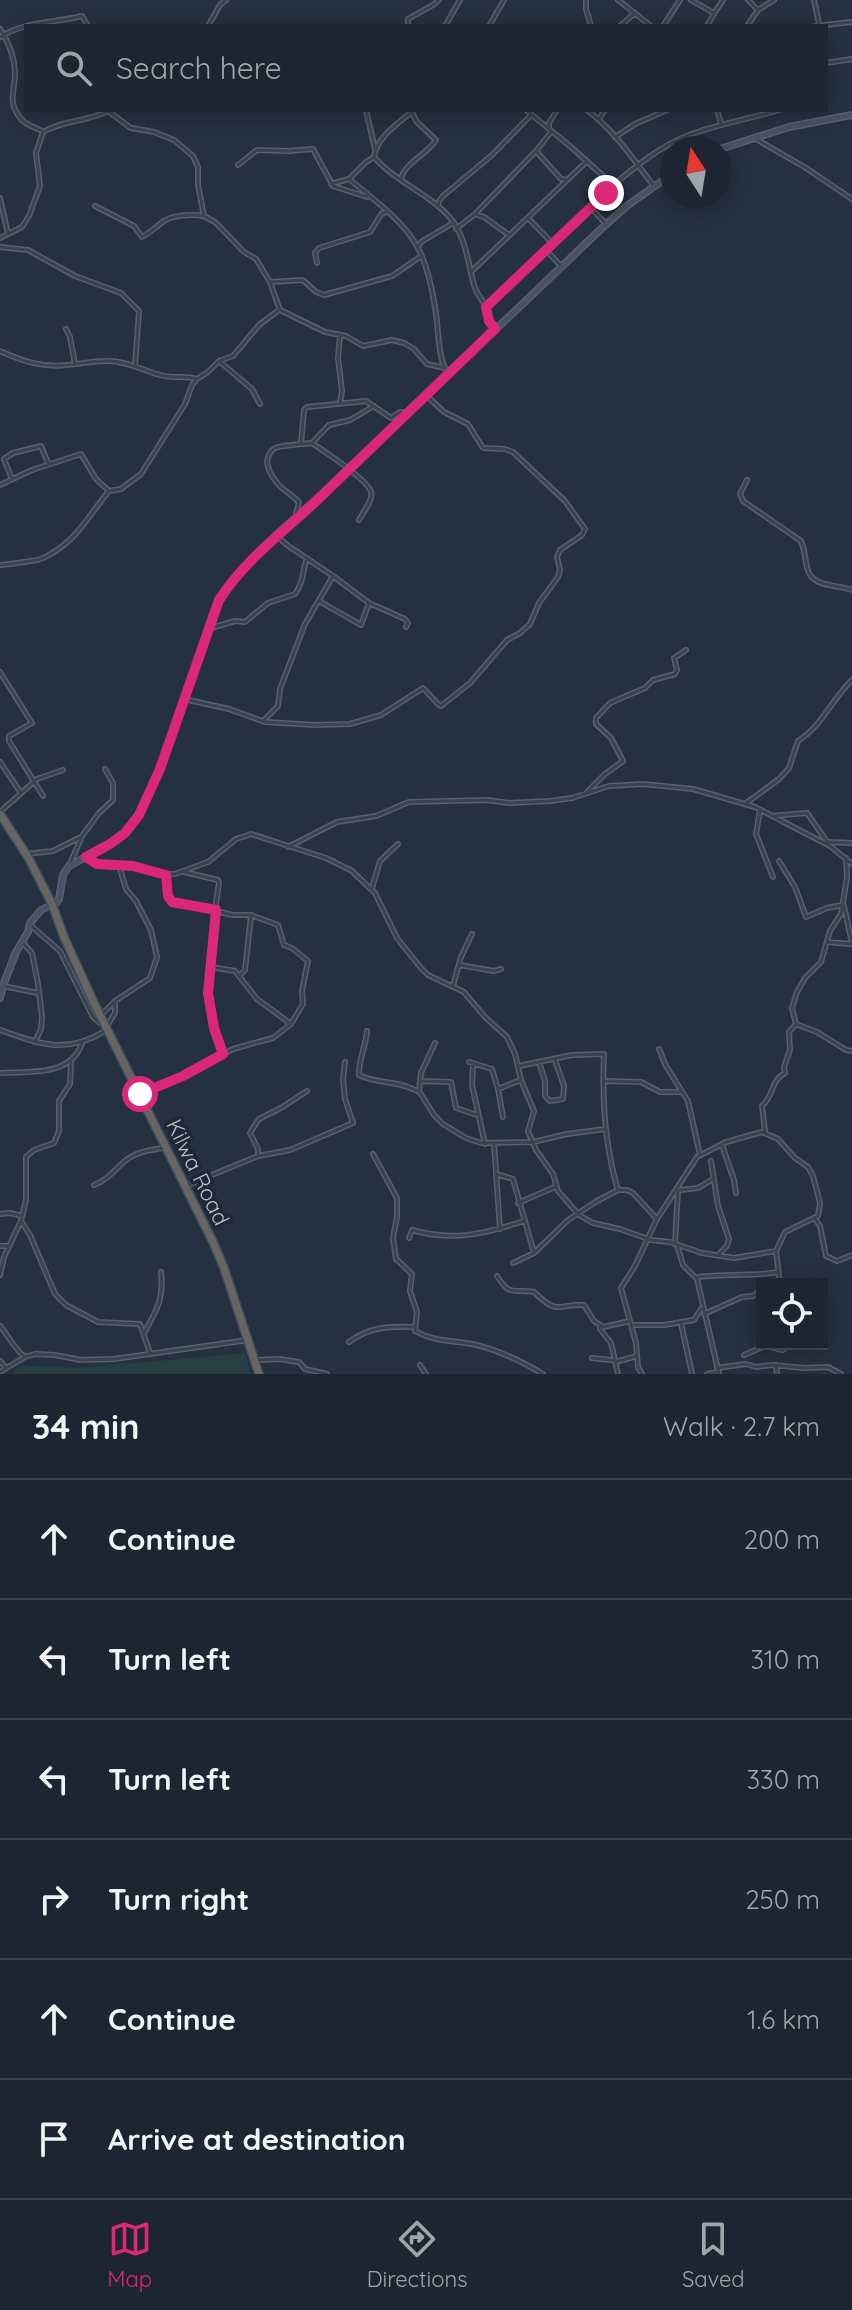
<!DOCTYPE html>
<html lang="en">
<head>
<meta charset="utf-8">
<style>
	body { margin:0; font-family:Quicksand,sans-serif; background:#252d39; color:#f1f3f6 }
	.controls { position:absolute; right:24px; bottom:24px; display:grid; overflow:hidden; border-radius:0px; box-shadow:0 4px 20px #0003 }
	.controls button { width:72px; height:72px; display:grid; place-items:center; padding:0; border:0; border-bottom:2px solid #3a424d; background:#1c2531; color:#f1f3f6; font:40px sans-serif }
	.compass { position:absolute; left:660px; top:136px; width:72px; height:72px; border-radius:50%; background:#1c2531; box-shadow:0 4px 20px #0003; rotate:348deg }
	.stop { position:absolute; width:24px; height:24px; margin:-18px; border:6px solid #db2777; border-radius:50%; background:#fff }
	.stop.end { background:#db2777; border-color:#fff; box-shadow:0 2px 8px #0008 }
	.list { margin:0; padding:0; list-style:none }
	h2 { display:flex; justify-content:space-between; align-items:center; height:104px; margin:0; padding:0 32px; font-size:34px }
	h2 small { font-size:26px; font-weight:400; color:#a0a5ab }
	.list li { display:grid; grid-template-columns:52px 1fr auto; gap:24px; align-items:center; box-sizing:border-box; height:120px; padding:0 32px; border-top:2px solid #3a424d }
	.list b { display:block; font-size:30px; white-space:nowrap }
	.list em { font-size:26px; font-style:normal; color:#a0a5ab }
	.icon { flex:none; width:44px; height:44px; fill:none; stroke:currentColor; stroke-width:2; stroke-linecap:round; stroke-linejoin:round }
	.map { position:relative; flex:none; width:852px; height:1374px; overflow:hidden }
	.search { position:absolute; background:#1c2531; box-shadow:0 4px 20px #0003; left:24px; right:24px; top:24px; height:88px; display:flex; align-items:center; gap:20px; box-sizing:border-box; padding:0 28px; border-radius:0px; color:#a0a5ab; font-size:30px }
	.sheet { height:824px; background:#1c2531 }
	nav { display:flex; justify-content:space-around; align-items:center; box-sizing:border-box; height:112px; border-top:2px solid #3a424d; background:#1c2531; font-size:22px; color:#a0a5ab }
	nav a { display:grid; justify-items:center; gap:4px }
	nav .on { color:#db2777 }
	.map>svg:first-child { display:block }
</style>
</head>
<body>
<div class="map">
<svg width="852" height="1374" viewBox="0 0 852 1374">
	<rect width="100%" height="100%" fill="#253141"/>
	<!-- green -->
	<path fill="#273f42" d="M245,1353L251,1374H11L20,1366L81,1368Z"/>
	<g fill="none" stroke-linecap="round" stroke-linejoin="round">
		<!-- minor casing -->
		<g stroke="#57616e" stroke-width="6">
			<path id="minor" d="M586,0V9L591,26
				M618,0L651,26
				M691,0L712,12H715L723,0
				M748,0L758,10
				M814,0L819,24
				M208,26L220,5L226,0
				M408,26V19L433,5L439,0
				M445,26L460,0
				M489,26L504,0
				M620,26L635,13
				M663,26L680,0
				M707,26L715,12
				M747,26L758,10L774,0
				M816,26L852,22
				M0,29C8,41 14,57 15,71C16,89 6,101 21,119C26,125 35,127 42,131
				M0,37C26,21 54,23 82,16L88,26
				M826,63L852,59
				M366,110L375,149
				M414,110C399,123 377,136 374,157C395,182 431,194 452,220C466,239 468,263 474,285C476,293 482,299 486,307C490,315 489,322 495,329
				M587,110C614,130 633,159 653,185
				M717,110L721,124
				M108,111L131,128L154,132L174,140L193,156L198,167V185L204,216L215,222L244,252L256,259L270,282L280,310L325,332L346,336L363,346L392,340L404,343L414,349L427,364L445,368
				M599,119L605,110
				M549,129V123L557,110
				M615,137L635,124L667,110
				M756,139L806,168L852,199
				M536,151L561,179L567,180
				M374,157L366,162L349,179C371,197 406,223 418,248C428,267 433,293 436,314C439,335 438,355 447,374
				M238,165L257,150L288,151L313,149L333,186L367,197
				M401,179C404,163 428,154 436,140L417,122L412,113
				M331,184L349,179
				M611,187C635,167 660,146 689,135C718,124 749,119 779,110
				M0,198L8,234
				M95,206L134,226L142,237C151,232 157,226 164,221C173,215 193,214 204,216
				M438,206L439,201L443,196L492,155L531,115
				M590,207L606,224
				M475,214L484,217L509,235
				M528,218L553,244
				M456,229L475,214L536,151L551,132
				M0,238L22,227L29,216L40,186L36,153L43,132C63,120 85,122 106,112
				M0,247L28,250L75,276L121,293L139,311L135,366
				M418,247L421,242L453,223
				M546,250L560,265
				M317,263L315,253L319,248L370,232L382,213L388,212
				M472,271L587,161
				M270,282L303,280L316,292L324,295L392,276L420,257
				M486,307L611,187L609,181L571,147L526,110
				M66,329L70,337L75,364
				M0,351C22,361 42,368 67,365C80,364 92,361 105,361C124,360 142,370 160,375C172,379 185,375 197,379
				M219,361L252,389L260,404
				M340,403L342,391L338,358L340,336
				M301,443L304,410L307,407L366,401L391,418L400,412H407
				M312,443C324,451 368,480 371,492C374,499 362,514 359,520
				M12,479L4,459L13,453L41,446L48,463
				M747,480L740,494L743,501L801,541C805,550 805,559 807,568C812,588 836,584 852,590
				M0,485L32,470L81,454L96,479L109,491L121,489L141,474L185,404L192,385L197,379L208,372L219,361L233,356L259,325L279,310
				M296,514L299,502C293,496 286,492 280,486C270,476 260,458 275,448C281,445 305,444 312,443L329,425L350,420L374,406
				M277,536L287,545L333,576L369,603L405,619L408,623L406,627
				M0,565C13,564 25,562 37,560C40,560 47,556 49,555C78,539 88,516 109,491
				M319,601L361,625L369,603
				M208,629L235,621L245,622L268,603L295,594C304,582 302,572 307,558
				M0,672L32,723L9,736V741L43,796
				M184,699L229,709L265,722L316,725L350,724L381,715L423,688L439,705L441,706L470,683L507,640L520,633L530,624L539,603L558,577L560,570L557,557L560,550L582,535L585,529L565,501L513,452L505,449L483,448L468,424L444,412L428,397
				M263,721L278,706L280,689L305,624L333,576
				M0,762L21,793
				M587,792L605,774L623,761L611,738L596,724V718L610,703L645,688L653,680L675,674L677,670L674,658L686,650
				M745,804L779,779L789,768L798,741C822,726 832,699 852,680
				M760,810L756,834L773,877
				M0,812L37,779L63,770
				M772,816L807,813L830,846
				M828,842L852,843
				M288,847L337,822L376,816L409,802L487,800L509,803L550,801L572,798L609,786L643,784L693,789L755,807L830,846L852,864
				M26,854L53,851L79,838
				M87,859L106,865H128L159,874H175L208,862L236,839L251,834L326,858L352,871L375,893L397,938L421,968L428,975L464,992L485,1017L507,1037L515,1054L521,1080L534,1111L528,1131L536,1150L553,1174L558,1191L579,1215L593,1223L620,1229L651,1240L670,1242L702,1253L734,1258L776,1251L785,1232L818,1216L820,1203L813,1176L808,1167L795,1158L778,1139L762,1132L726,1142L697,1157L657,1219L635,1266L621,1288L636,1343L638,1367L642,1374
				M779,861L795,887L806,917L827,908L842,905
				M70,864L82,836L99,813L113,800V783L105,769
				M184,872L218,880L219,883L214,917L208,993L214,1028L223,1054
				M372,888L380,861L398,844
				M844,906L852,943
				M29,924L60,951L93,1017L100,1023
				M827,942L851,944
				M23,943L32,953L38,984L42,1017L41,1029L35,1042
				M460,965L494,971L501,969
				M211,967L235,971L257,999L291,1024
				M239,976L245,970L251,915
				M3,986L38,993
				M453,986L461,957L472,934
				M101,1015L115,1001L150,978L157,957L151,930L136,901L126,889L119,866
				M796,1024L817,1032L846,1050L852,1051
				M107,1026L115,1013V1001
				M0,1030C40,1044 66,1055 105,1031
				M367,1031C366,1046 358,1061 359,1075C376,1084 398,1080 417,1091
				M435,1043L421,1073L419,1091L434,1115L443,1124L466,1138L481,1143L533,1142L567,1134L605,1129
				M659,1049L666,1066L688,1101L700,1155
				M469,1062L492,1069L498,1089
				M539,1062L545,1081V1096L550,1101L563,1099L564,1086L555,1060
				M473,1063L472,1085L485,1144
				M519,1066L572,1055L604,1054C602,1099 605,1147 618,1190
				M0,1073C29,1071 71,1077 82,1043
				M420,1081L451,1082L456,1108L477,1115
				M604,1081L641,1082L660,1092H682
				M140,1094L183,1076L233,1049L273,1038L291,1024L303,1004L302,991L308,961L292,948L284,945L278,925L251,915H232L194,905L172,902L168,896L166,876
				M503,1117L498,1089L521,1080
				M765,1132L762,1106C775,1094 770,1081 785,1073L784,1067L790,1050L789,1032L796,1024L792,1008L797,992L805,978L821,962L830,931L841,914L847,878L846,858
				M494,1143L500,1229
				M722,1145L734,1180L736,1193
				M373,1154L397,1198V1217L393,1238L396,1259L412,1274L410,1291L417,1312L415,1331C434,1342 452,1340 472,1344C497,1349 521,1361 543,1374
				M258,1156V1149L250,1133L259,1119L281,1108L307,1091
				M711,1161L718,1206L729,1239L727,1246L718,1255
				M496,1174L513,1179L534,1253
				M94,1185C108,1180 114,1170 125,1161C136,1152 149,1150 163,1148
				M188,1185L258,1156L290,1150L353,1123L345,1099L343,1079L345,1062
				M680,1190L698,1188L713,1179
				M518,1203L555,1187
				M0,1214L10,1213L22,1216
				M815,1219L820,1226L826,1256L837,1261L852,1255
				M21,1221L30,1235L55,1294L66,1305L98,1322L140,1324L150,1353
				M409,1238L412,1230C453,1242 484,1234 524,1221
				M675,1244L678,1190
				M677,1245L683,1265L697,1279L719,1374
				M0,1246H9
				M776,1251L780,1284
				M513,1263L534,1253L568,1220L597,1201L618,1190H627L633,1193L657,1219
				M0,1275L4,1257L21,1221L26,1200V1157L34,1150L54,1143L59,1131V1101L70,1084L71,1062
				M497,1276C511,1298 513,1288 534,1292C559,1316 555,1304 584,1305L594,1321L603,1327L630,1321
				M698,1277C725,1273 751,1277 778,1272
				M704,1314L742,1297L753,1296L762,1289
				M681,1323L692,1374
				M600,1325V1329L611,1343L618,1374
				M632,1325H664L694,1320L701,1309
				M0,1326C8,1335 15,1350 25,1357
				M144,1333C157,1310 164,1299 161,1272
				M349,1342C369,1327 389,1326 413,1327
				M744,1355L765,1346L783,1350L790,1344
				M592,1358L619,1361L637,1356
				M256,1360L279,1359L299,1362L305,1369L327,1374
				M0,1361L6,1368
				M420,1365L426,1374
				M776,1365L777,1374
				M717,1368L746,1364L756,1367L773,1365L805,1368L828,1367L841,1374
				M0,1372L25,1357L35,1354L55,1355L81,1360L114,1359L248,1340
				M707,1374L718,1372"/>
		</g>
		<!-- secondary casing -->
		<g stroke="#57616e" stroke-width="8">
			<path id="secondary" d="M720,149L789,127L852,115
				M0,998L4,983L16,952L28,932L30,923L41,910L56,903L59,899L63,875L69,866L110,844L125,833L139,815L160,769L212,617C234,563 297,519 339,479C426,396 513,312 601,229L628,205L672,174"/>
		</g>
		<!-- trunk casing -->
		<g stroke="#444e5b" stroke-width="10">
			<path id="trunk" d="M0,814L28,857L52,904L64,937L95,1005L213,1242L224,1268L259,1374"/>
		</g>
		<!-- minor -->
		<use href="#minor" stroke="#394350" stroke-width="3"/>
		<!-- secondary -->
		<use href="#secondary" stroke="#475264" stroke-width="5"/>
		<!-- trunk -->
		<use href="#trunk" stroke="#676663" stroke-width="7"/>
	</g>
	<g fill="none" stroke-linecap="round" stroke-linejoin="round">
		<!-- route -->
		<path stroke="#db2777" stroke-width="10" d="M140,1094L183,1076L223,1054L214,1028L208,993L216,910L172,902L168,896L166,875L133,866L97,864L86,857L110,844L125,833L139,815L160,769L219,600C243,562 280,535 313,504C374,446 434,387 495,329L489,321L486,307L606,193"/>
	</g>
	<g text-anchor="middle" stroke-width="7" stroke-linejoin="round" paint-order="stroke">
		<!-- street labels -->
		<g font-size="22" fill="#b6becb" stroke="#1e2836">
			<text transform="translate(198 1172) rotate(64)" y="8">Kilwa Road</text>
		</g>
	</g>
</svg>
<div class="controls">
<button><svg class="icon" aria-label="locate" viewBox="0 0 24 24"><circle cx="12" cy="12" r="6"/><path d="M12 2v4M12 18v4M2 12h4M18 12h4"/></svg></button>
</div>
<svg class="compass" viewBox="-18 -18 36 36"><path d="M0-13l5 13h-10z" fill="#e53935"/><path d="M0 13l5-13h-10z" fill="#a0a5ab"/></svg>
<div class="stop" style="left:140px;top:1094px"></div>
<div class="stop end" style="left:606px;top:193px"></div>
<div class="search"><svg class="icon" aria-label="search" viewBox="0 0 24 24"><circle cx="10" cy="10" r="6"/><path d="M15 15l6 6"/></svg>Search here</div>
</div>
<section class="sheet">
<h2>34 min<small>Walk · 2.7 km</small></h2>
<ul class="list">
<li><svg class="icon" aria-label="ahead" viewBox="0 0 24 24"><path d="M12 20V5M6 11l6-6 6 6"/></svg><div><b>Continue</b></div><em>200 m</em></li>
<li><svg class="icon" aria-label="left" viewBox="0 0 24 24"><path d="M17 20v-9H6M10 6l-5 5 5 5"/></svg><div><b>Turn left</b></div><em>310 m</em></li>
<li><svg class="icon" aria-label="left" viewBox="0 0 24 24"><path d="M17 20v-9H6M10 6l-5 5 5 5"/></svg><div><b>Turn left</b></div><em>330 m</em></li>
<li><svg class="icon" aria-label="right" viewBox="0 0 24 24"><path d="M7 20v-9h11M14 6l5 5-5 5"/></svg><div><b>Turn right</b></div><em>250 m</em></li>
<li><svg class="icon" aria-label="ahead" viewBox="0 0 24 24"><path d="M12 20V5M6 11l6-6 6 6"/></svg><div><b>Continue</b></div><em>1.6 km</em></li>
<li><svg class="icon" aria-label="arrive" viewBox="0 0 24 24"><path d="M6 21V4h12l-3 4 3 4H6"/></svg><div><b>Arrive at destination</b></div></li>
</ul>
</section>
<nav>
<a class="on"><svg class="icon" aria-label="map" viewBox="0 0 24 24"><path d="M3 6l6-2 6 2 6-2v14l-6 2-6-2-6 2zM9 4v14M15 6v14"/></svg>Map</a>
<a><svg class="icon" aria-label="directions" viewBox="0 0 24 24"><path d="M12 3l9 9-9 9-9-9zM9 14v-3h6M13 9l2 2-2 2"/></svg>Directions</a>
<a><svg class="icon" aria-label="saved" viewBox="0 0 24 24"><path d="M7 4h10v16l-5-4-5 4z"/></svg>Saved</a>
</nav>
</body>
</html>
